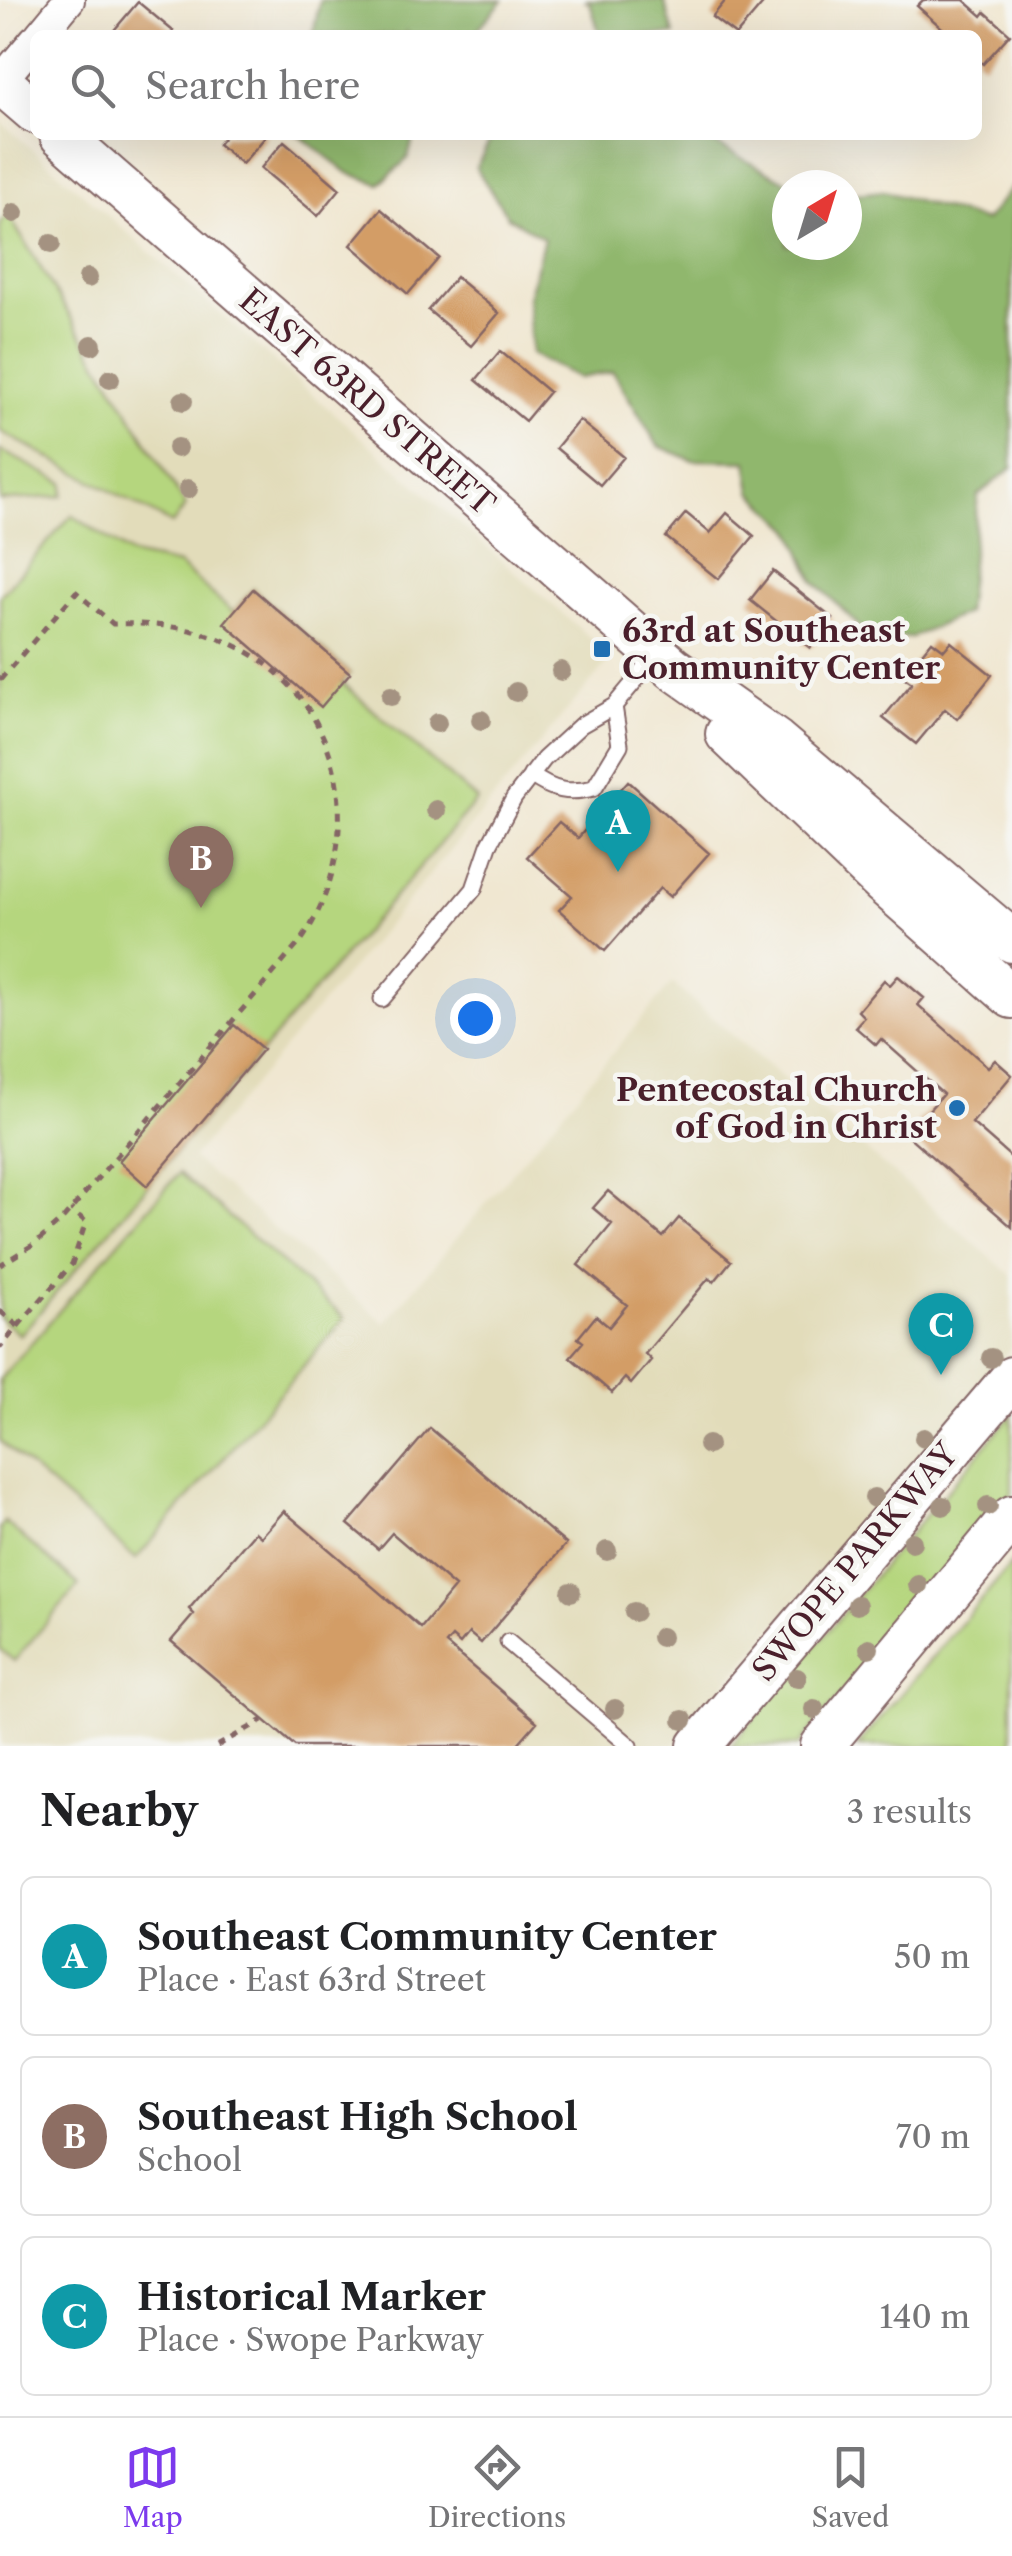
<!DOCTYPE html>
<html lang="en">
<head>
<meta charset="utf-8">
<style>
	body { margin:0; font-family:"Libre Caslon Text",serif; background:#f6f6f6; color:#202124 }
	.compass { position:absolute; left:772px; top:170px; width:90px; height:90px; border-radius:50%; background:#fff; box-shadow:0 10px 40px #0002; rotate:38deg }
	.you { position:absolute; left:475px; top:1018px; width:35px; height:35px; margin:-25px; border:8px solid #fff; border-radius:50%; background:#1a73e8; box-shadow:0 0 0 15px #1a73e833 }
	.badge { display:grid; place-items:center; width:65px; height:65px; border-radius:50%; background:#7c3aed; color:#fff; font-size:32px; font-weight:700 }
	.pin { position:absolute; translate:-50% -82px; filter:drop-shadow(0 2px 5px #0008) }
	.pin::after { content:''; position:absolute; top:52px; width:35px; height:30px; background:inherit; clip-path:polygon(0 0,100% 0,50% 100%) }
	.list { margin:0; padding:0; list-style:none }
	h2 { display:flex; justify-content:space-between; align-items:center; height:130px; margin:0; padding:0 40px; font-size:42px }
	h2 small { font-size:32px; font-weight:400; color:#757577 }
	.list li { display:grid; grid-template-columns:65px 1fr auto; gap:30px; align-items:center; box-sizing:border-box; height:160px; margin:0 20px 20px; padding:0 20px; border:2px solid #e0e0e0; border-radius:15px }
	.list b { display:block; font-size:38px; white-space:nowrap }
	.list p { margin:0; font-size:32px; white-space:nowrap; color:#757577 }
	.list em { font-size:32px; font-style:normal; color:#757577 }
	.icon { flex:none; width:55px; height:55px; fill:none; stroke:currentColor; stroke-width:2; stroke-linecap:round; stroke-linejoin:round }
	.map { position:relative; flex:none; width:1012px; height:1746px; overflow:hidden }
	.search { position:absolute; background:#fff; box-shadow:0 10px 40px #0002; left:30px; right:30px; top:30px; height:110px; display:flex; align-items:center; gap:25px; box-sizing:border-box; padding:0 35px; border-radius:15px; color:#757577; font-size:38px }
	.sheet { height:670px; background:#fff }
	nav { display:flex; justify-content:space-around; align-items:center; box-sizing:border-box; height:140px; border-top:2px solid #e0e0e0; background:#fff; font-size:28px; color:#757577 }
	nav a { display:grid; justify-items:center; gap:5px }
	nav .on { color:#7c3aed }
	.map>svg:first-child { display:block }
</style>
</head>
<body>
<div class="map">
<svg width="1012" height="1746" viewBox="0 0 1012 1746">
	<rect width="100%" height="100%" fill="#f6f6f2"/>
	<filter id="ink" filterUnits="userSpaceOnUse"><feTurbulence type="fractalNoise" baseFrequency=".01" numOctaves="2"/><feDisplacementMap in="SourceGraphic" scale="20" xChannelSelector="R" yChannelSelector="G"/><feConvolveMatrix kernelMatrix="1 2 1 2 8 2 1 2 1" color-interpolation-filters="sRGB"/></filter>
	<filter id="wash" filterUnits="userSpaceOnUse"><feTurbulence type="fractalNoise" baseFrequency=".0048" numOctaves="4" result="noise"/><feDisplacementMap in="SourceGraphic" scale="40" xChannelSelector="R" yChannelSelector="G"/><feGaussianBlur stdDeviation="2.25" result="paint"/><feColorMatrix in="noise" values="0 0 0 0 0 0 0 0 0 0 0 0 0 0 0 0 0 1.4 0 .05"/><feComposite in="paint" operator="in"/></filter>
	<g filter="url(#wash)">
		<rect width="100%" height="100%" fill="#f0e7d1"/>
		<!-- built -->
		<path fill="#e2dcba" d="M0,121L612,657L192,1158L385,1323L672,983L1012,1276V1347L673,1746H0Z"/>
		<!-- green -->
		<path fill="#b5d67e" stroke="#807a54" stroke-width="2.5" d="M9,216L186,506L172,524L0,431V222Z
			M0,450L64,483L63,496L0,501Z
			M72,515L132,555L179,565L233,612L253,589L350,673L342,683L477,800L20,1335L0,1318V596Z
			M179,1173L345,1318L136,1559L0,1441V1379Z
			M1012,1414V1494L798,1746H730Z
			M5,1522L79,1585L14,1661L0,1649V1528Z
			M1012,1563V1746H857Z"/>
		<!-- forest -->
		<path fill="#90b76d" stroke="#6d6b4c" stroke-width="2.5" d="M320,0H503L473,35H409L406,32L405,35H313Z
			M584,0H664L674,35H600L590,3Z
			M299,135H414L408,158L380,184L348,173Z
			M493,135H698L793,185H787V245H847V195L883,191L985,221L1012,187V468L978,495L966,613L910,638L868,635L814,581L792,530L752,492L747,461L692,460L658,446L613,372L579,378L531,354L528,298L544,238L508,217L476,168Z"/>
		<g id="blocks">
			<!-- building -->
			<path fill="#d39d66" d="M726,0H766L736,35L712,17Z
				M923,0H964L982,16L985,12L1010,34L983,64L977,59V35H950L917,6Z
				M138,2L173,31L170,35H110Z
				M226,135H267L242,164L218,144Z
				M284,141L340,189L318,216L261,168Z
				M381,209L439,258L408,294L351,245Z
				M456,277L499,313L471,346L428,310Z
				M500,351L549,392L525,421L476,380Z
				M579,420L624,457L600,485L556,448Z
				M686,513L710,533L727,513L754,536L718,579L666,537Z
				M773,571L833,619L810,648L750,600Z
				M253,589L350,673L321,707L224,623Z
				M932,641L944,650L951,642L992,675L957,719L945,709L916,744L883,718L912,683L903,677Z
				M628,781L709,853L670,897L660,888L605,951L559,910L572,896L527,857L559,822L578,838Z
				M898,976L924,998L918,1005L988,1067L995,1060L1012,1075L972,1123L1012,1158V1227L907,1135L943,1094L881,1039L876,1045L855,1027L864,1017L858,1011L884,980L890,985Z
				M234,1025L263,1049L147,1186L119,1161Z
				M608,1191L663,1237L679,1218L731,1261L714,1282L709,1278L645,1354L651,1360L631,1384L625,1378L612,1393L570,1357L583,1342L578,1338L596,1316L609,1327L627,1305L578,1265L612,1224L593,1208Z
				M430,1428L566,1544L481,1643L469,1633L460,1644L452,1637L446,1644L537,1722L516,1746H295L171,1641L194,1614L189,1609L255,1532L261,1537L284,1511L421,1628L455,1587L392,1533L378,1549L348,1524Z"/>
		</g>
	</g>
	<g filter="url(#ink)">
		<use href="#blocks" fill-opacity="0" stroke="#846565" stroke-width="2.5"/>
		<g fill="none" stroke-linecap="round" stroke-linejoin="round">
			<!-- lane casing -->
			<g stroke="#846565" stroke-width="19">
				<path id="lane" d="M531,775C552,791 569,794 594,788L620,745L614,706
					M382,999L474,889L489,845L514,798L544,759L581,725L614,706L655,657
					M508,1642L630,1746"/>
			</g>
			<!-- street casing -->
			<g stroke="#846565" stroke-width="34">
				<path id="street" d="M40,35L69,0
					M0,82L35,40"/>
			</g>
			<!-- secondary casing -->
			<g stroke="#846565" stroke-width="46">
				<path id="secondary" d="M0,82L35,112
					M61,135L673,668L776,741L1012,941
					M727,734L884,884L1012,997
					M699,1746L1012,1378
					M822,1746L1012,1517"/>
			</g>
			<!-- path -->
			<path stroke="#846565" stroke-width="5" stroke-dasharray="8 8" stroke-linecap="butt" d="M0,680L76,592L113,624C169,622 228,632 272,669C354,736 358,858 301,941L62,1220L36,1243L0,1265
				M0,1311L18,1326L0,1348
				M18,1326L72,1264L86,1222L71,1209
				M217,1746L263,1720"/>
			<!-- lane -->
			<use href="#lane" stroke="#fff" stroke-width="15"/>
			<!-- street -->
			<use href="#street" stroke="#fff" stroke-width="30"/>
			<!-- secondary -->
			<use href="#secondary" stroke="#fff" stroke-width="42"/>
		</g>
		<!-- trees -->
		<g fill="#a49281">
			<circle cx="14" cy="213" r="10"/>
			<circle cx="51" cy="244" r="10"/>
			<circle cx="88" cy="278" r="10"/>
			<circle cx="92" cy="345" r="10"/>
			<circle cx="110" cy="379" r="10"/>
			<circle cx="183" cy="401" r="10"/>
			<circle cx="177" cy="448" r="10"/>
			<circle cx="188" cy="489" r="10"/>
			<circle cx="561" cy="671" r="10"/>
			<circle cx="516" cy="692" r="10"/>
			<circle cx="391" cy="696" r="10"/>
			<circle cx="481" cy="720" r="10"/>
			<circle cx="437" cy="723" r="10"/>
			<circle cx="436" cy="810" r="10"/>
			<circle cx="991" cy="1358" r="10"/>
			<circle cx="924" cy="1438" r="10"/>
			<circle cx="708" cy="1445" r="10"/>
			<circle cx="874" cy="1498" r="10"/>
			<circle cx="943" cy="1506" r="10"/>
			<circle cx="988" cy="1506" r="10"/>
			<circle cx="912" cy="1542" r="10"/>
			<circle cx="607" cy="1551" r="10"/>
			<circle cx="918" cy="1585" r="10"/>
			<circle cx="571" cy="1592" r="10"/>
			<circle cx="857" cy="1605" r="10"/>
			<circle cx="634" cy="1612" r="10"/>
			<circle cx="661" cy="1637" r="10"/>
			<circle cx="869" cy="1648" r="10"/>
			<circle cx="797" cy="1678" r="10"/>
			<circle cx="615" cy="1709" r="10"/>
			<circle cx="814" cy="1709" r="10"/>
			<circle cx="683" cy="1720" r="10"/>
		</g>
	</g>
	<!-- markers -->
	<g fill="#1f6fb2" stroke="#f6f6f2" stroke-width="4">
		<rect x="592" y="639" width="20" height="20" rx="5"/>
		<circle cx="957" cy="1108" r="10"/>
	</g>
	<g text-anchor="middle" stroke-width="9" stroke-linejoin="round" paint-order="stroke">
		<!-- street labels -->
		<g font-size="32" fill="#4a1f2b" stroke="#f6f6f2">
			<text transform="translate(367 402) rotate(41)" y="11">EAST 63RD STREET</text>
			<text transform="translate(855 1562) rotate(-50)" y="11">SWOPE PARKWAY</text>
		</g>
		<!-- poi labels -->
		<g font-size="32" font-weight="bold" fill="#4a1f2b" stroke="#f6f6f2" text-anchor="start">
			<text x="622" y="642">63rd at Southeast<tspan x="622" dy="37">Community Center</tspan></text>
			<text x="937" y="1101" text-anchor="end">Pentecostal Church<tspan x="937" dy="37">of God in Christ</tspan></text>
		</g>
	</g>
</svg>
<svg class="compass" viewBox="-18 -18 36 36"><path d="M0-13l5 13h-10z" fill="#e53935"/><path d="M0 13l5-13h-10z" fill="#757577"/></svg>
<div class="you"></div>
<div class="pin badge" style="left:618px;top:872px;background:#0f9aa8">A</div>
<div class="pin badge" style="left:201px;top:908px;background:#8d6e63">B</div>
<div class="pin badge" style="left:941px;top:1375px;background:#0f9aa8">C</div>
<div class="search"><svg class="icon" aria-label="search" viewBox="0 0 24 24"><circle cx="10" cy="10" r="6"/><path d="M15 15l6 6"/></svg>Search here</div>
</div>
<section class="sheet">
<h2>Nearby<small>3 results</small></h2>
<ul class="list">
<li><span class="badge" style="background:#0f9aa8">A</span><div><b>Southeast Community Center</b><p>Place · East 63rd Street</p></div><em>50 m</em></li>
<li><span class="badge" style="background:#8d6e63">B</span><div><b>Southeast High School</b><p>School</p></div><em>70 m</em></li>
<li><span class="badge" style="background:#0f9aa8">C</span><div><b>Historical Marker</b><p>Place · Swope Parkway</p></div><em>140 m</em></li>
</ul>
</section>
<nav>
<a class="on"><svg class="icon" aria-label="map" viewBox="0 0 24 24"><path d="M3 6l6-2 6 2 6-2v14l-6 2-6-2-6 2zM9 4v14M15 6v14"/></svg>Map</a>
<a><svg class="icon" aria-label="directions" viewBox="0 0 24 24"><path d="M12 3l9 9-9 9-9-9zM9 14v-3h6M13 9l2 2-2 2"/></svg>Directions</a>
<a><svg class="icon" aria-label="saved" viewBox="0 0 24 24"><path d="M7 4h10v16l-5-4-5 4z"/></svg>Saved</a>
</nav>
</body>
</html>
